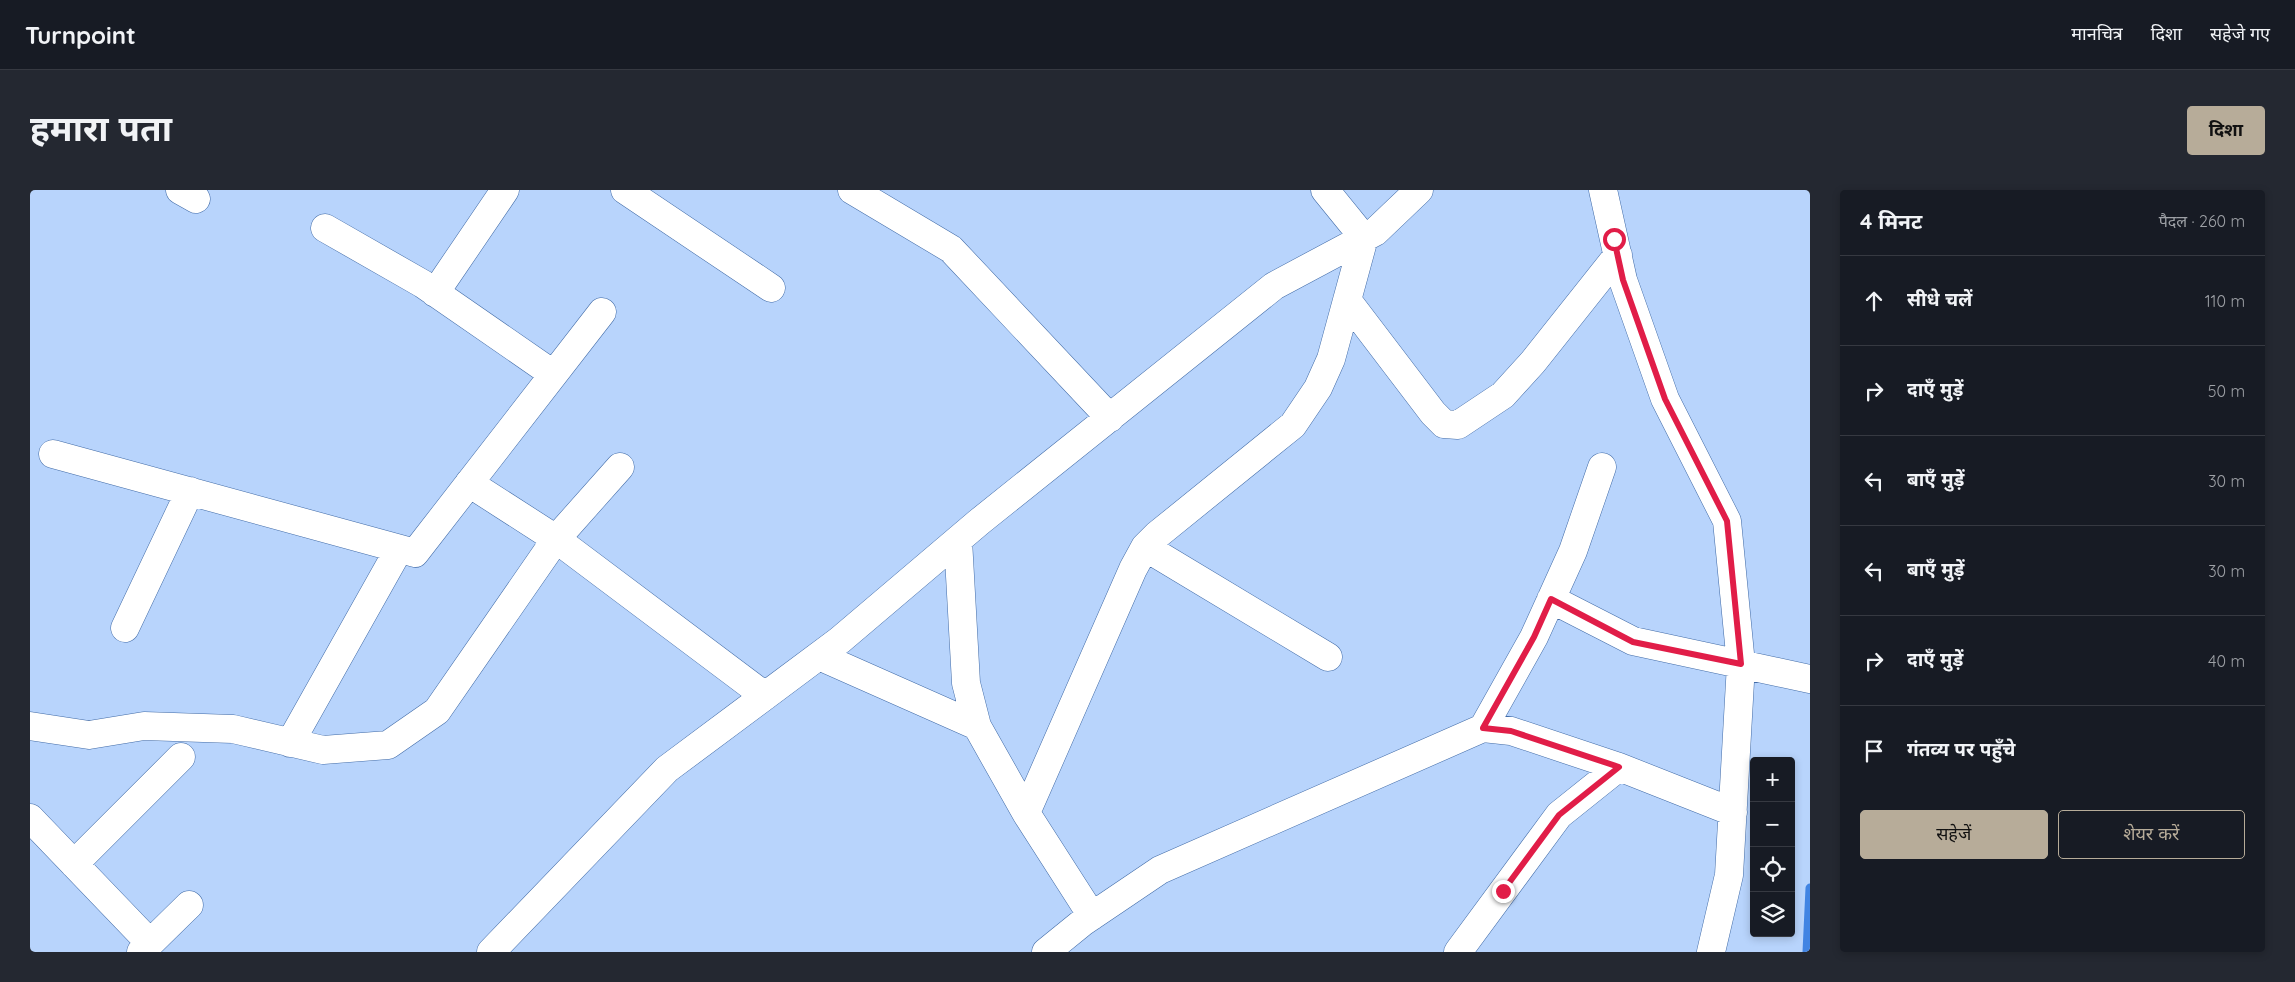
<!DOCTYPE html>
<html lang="hi">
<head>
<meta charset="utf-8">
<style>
	body { margin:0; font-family:Quicksand,"Noto Sans Devanagari",sans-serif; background:#242831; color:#f1f3f6 }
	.controls { position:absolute; right:15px; bottom:15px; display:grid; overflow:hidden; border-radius:5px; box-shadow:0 2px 8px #0003 }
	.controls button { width:45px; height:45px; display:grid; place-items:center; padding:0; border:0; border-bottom:1px solid #363941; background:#171b24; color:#f1f3f6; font:25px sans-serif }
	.stop { position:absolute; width:15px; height:15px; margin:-11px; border:4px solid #e11d48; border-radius:50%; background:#fff }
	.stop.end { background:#e11d48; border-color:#fff; box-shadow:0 1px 5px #0008 }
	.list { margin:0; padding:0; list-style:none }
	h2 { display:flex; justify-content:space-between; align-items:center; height:65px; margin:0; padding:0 20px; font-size:21px }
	h2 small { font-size:16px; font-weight:400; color:#9ea1a6 }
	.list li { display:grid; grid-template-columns:32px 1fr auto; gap:15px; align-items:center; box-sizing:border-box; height:90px; padding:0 20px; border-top:1px solid #363941 }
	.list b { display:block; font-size:19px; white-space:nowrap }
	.list em { font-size:16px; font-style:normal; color:#9ea1a6 }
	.actions { display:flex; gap:10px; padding:15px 20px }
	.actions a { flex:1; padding:11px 0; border:1px solid #b7ac99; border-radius:5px; text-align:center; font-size:18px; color:#b7ac99 }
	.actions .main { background:#b7ac99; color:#111 }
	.icon { flex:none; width:28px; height:28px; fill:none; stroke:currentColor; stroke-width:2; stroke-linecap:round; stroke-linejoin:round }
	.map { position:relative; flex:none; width:1780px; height:762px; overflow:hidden; border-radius:5px }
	header { display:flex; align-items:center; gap:30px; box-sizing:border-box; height:70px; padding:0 25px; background:#171b24; border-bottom:1px solid #363941 }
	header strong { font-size:24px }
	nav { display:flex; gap:28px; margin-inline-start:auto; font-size:18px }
	.intro { display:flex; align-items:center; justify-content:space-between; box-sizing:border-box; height:120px; padding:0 30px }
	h1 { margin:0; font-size:35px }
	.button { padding:12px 22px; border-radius:5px; background:#b7ac99; color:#111; font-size:18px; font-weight:700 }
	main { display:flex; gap:30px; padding:0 30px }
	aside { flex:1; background:#171b24; border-radius:5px; box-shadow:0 2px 8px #0003 }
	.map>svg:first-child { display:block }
</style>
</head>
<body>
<header>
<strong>Turnpoint</strong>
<nav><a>मानचित्र</a><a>दिशा</a><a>सहेजे गए</a></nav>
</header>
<div class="intro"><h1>हमारा पता</h1><a class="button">दिशा</a></div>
<main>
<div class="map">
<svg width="1780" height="762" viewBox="0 0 1780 762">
	<rect width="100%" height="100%" fill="#b8d4fc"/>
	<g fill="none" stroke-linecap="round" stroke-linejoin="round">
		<!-- stream -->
		<path stroke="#4184e3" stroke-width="9" d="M1777,762L1780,698"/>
		<!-- minor casing -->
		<g stroke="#416ba7" stroke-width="29">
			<path id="minor" d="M150,0L166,9
				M595,0L741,98
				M822,0L921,59L1080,228
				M1573,0L1593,90L1635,209L1697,331L1711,474L1699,685L1681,762
				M295,38L393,94L523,184
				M405,103L475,0
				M1317,110L1403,223L1414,234L1428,235L1473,205L1503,172L1588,65
				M23,264L385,363L572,122
				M439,293L526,349L735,506
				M928,350L936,493L947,536L996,623L1062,726
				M1115,357L1298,467
				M1521,409L1603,451L1780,489
				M95,438L160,301
				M789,466L947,536
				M0,536L59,545L114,536L203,539L293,560L358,555L407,521L526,349L590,277
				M1453,538L1504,447L1543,361L1572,277
				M260,553L369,359
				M996,623L1103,379L1115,357L1127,345L1263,235L1288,198L1301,169L1334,48L1295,0
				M0,628L120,753
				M44,674L151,567
				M111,762L159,715
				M461,762L637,579L810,450L949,332L1244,96L1345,42L1389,0
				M1016,762L1053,732L1130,680L1453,538L1481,541L1589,577
				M1428,762L1529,625L1589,577L1703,622"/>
		</g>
		<!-- minor -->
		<use href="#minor" stroke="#fff" stroke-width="28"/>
	</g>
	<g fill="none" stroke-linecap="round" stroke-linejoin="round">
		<!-- route -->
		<path stroke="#e11d48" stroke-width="6" d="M1473,701L1529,625L1589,577L1481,541L1453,538L1504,447L1521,409L1603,452L1711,474L1697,331L1635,209L1593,90L1584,49"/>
	</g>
</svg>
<div class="controls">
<button>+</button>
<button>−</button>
<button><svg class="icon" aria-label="locate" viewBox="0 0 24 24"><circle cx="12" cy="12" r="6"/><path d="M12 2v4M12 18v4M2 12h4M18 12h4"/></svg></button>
<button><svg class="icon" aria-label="layers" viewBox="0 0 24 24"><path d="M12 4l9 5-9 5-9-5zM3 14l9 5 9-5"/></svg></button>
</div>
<div class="stop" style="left:1584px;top:49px"></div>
<div class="stop end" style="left:1473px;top:701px"></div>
</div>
<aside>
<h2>4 मिनट<small>पैदल · 260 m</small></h2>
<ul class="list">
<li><svg class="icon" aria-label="ahead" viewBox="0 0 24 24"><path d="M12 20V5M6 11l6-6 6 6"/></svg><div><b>सीधे चलें</b></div><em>110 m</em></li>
<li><svg class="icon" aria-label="right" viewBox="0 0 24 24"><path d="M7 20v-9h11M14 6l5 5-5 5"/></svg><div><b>दाएँ मुड़ें</b></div><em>50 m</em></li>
<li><svg class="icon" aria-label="left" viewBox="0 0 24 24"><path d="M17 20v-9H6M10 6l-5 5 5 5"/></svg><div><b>बाएँ मुड़ें</b></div><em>30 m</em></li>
<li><svg class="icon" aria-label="left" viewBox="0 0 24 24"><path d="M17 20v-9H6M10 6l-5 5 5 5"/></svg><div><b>बाएँ मुड़ें</b></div><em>30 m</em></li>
<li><svg class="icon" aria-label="right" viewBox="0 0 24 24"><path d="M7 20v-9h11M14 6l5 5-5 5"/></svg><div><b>दाएँ मुड़ें</b></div><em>40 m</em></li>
<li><svg class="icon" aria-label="arrive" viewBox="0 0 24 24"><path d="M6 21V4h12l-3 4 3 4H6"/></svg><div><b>गंतव्य पर पहुँचे</b></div></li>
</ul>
<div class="actions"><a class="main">सहेजें</a><a>शेयर करें</a></div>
</aside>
</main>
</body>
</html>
